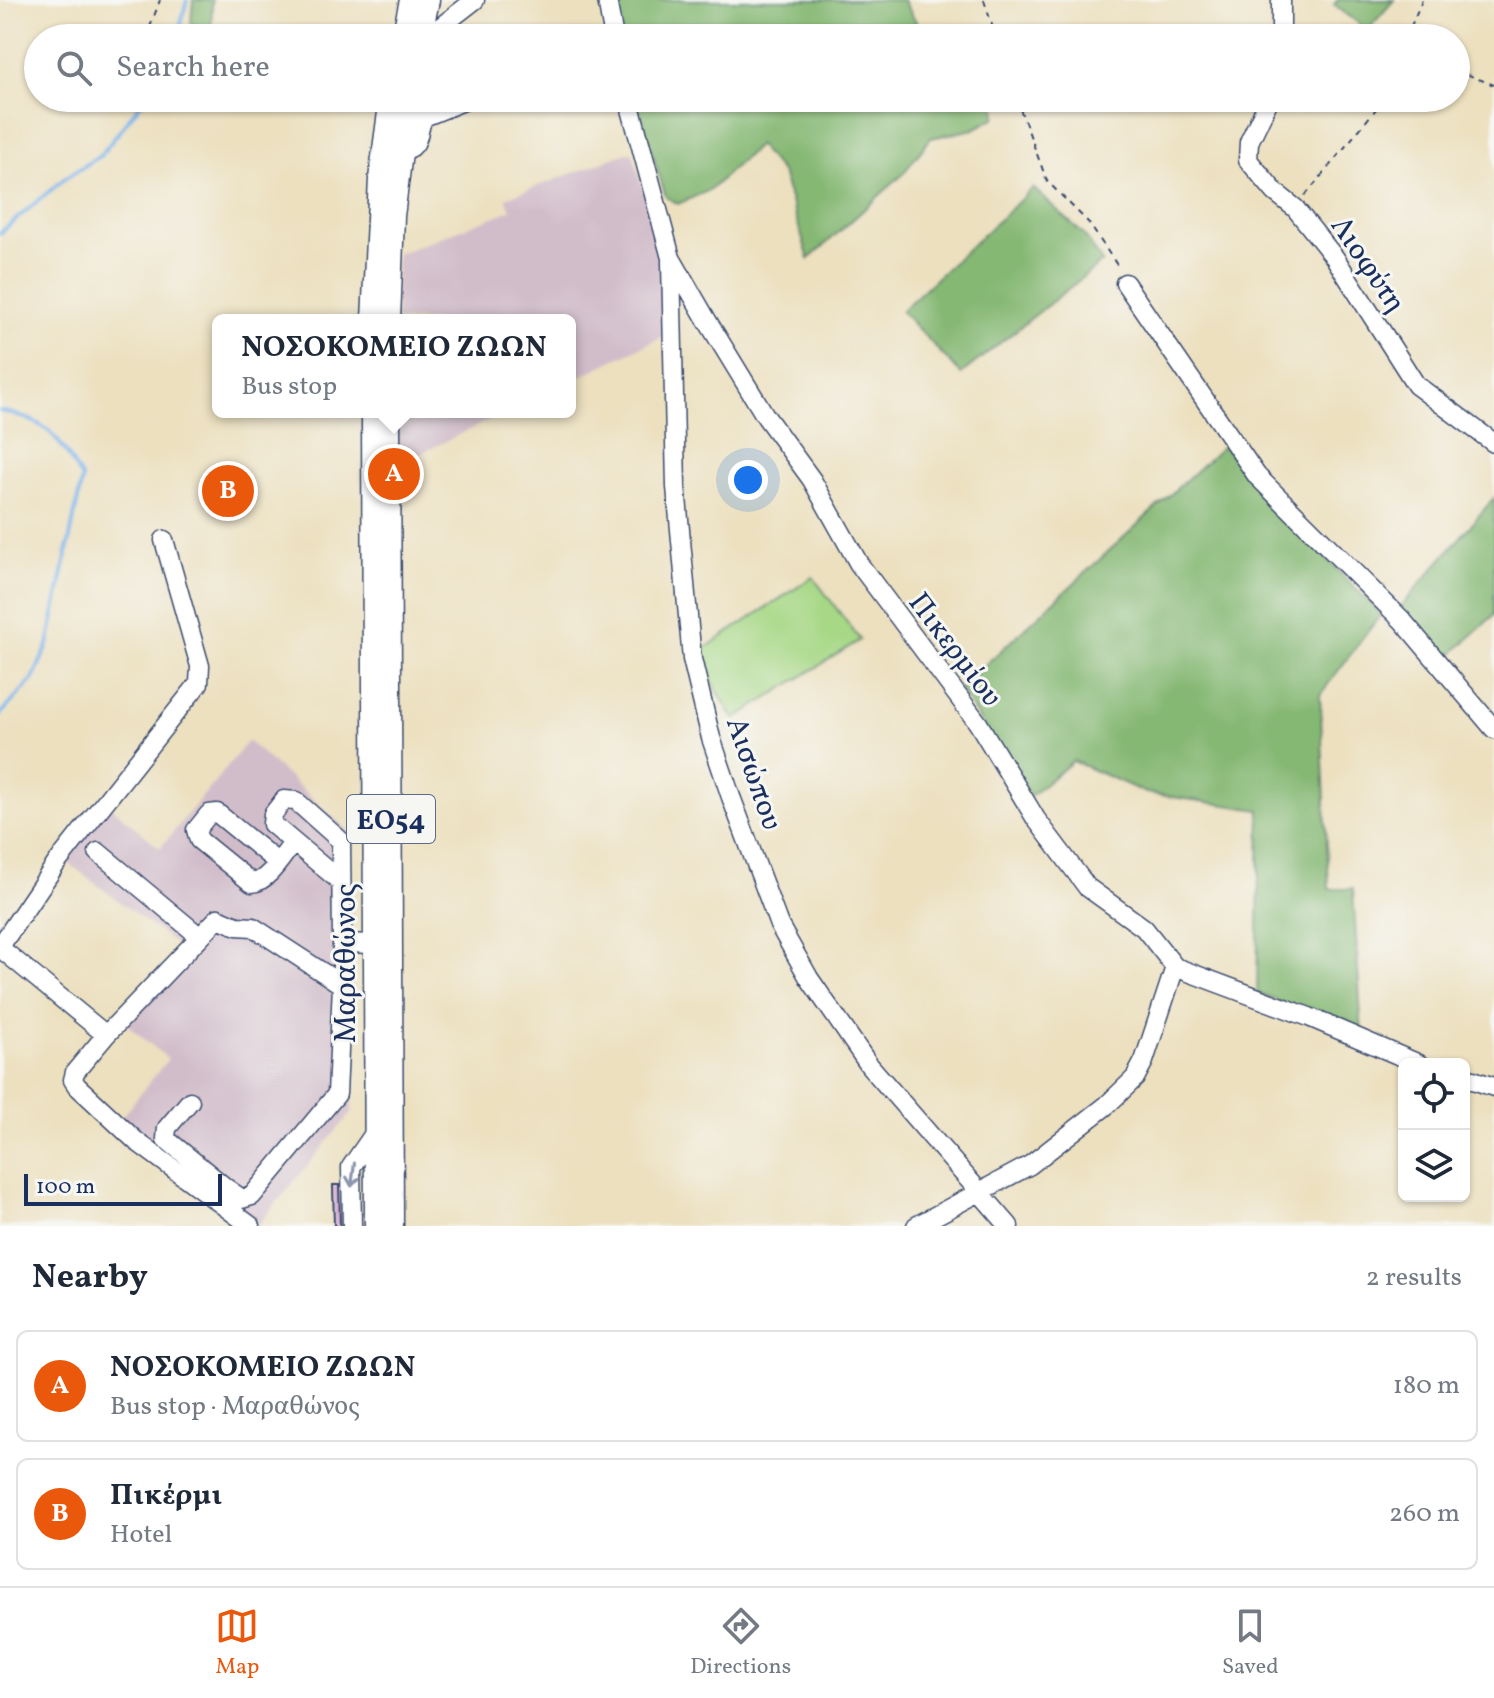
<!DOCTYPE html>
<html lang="en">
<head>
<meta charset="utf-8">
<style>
	body { margin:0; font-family:Vollkorn,serif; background:#f6f6f7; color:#1f2937 }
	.controls { position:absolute; right:24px; bottom:24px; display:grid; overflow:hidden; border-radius:12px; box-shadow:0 2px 6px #0004 }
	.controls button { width:72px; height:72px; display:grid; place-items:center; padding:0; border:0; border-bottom:2px solid #e0e1e3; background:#fff; color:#1f2937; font:40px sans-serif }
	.scale { position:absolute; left:24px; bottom:20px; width:198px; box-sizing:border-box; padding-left:8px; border:4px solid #1b2f5e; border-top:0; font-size:22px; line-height:28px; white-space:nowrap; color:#1b2f5e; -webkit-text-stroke:6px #f6f6f2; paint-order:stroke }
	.you { position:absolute; left:748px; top:480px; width:28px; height:28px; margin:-20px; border:6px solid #fff; border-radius:50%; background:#1a73e8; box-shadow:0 0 0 12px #1a73e833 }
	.badge { display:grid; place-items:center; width:52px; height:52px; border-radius:50%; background:#ea580c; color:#fff; font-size:26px; font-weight:700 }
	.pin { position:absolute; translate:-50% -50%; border:4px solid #fff; box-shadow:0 2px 8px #0006 }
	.popup { position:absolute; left:212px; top:314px; width:364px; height:104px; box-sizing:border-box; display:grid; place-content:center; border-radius:12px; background:#fff; filter:drop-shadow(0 2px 6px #0005); font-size:26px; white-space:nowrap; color:#747a83 }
	.popup b { font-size:30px; color:#1f2937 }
	.popup::after { content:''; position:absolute; left:50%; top:100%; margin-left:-16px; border:16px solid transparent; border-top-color:#fff }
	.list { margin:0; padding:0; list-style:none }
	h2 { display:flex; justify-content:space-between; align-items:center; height:104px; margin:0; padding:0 32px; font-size:34px }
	h2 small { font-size:26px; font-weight:400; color:#747a83 }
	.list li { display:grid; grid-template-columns:52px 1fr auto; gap:24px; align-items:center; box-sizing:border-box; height:112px; margin:0 16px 16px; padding:0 16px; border:2px solid #e0e1e3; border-radius:12px }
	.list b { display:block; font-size:30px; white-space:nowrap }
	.list p { margin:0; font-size:26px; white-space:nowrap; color:#747a83 }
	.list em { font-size:26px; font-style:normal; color:#747a83 }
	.icon { flex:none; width:44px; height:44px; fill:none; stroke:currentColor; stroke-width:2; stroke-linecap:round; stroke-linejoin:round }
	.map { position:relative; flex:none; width:1494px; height:1226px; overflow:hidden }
	.search { position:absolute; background:#fff; box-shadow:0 2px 6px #0004; left:24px; right:24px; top:24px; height:88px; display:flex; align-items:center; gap:20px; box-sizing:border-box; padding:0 28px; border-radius:44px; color:#747a83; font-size:30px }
	.sheet { height:360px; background:#fff }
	nav { display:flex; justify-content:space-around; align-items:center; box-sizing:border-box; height:112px; border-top:2px solid #e0e1e3; background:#fff; font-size:22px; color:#747a83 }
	nav a { display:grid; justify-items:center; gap:4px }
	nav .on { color:#ea580c }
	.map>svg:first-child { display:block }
</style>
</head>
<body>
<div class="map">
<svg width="1494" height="1226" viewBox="0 0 1494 1226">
	<rect width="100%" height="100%" fill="#f6f6f2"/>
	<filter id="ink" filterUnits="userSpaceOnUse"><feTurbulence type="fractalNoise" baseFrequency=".0125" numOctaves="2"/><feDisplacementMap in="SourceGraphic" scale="16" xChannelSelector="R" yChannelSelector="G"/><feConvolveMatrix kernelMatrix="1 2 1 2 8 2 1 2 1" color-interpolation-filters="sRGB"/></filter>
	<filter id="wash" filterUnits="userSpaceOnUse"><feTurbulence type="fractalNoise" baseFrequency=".006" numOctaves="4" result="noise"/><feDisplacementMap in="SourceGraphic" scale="32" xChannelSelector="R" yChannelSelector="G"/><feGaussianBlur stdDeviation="1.8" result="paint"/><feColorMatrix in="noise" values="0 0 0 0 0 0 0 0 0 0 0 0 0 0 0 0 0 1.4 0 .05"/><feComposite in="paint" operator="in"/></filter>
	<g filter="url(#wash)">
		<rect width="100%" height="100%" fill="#ece0bf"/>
		<!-- industrial -->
		<path fill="#d1bdca" d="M632,151L662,256L664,336L570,381V320H396L397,254L511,210L506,198Z
			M395,412H506L395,466Z
			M248,741L351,833L352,1112L257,1226L119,1120L168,1059L125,1023L187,953L66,861L109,805L160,848Z"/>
		<!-- green -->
		<path fill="#a7d886" stroke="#618472" stroke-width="2" d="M813,577L860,640L734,719L696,654Z"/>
		<!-- forest -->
		<path fill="#85b873" stroke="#507468" stroke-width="2" d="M193,0H212L211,37L191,23Z
			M613,0H903L926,38H621Z
			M1337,0H1394L1368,30L1334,5Z
			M635,98H995L996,117L974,129L931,138L901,176L809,259L782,173L758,145L710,190L678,204L666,197Z
			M1033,188L1084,235L1102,262L961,374L901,311Z
			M1223,446L1276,507L1381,614L1320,695L1329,889H1353L1362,1034L1257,993L1260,810L1146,793L1073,761L1030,796L959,689Z
			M1494,498V615L1444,661L1399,609Z"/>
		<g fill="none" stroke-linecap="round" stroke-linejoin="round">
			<!-- stream -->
			<path stroke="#7bb4eb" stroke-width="4" d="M177,38L187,0
				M0,233L64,179L101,155L145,98
				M0,411C50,421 57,436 82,479L48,645L33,679L0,715"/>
		</g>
		<g id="blocks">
			<!-- building -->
			<path fill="#ca98d0" d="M222,467L250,481L233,514L206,501Z
				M333,1185H339L340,1226H334Z"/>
		</g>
	</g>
	<g filter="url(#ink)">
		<use href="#blocks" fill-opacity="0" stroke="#3a4a6d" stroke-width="2"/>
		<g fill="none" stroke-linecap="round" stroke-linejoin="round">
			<!-- minor casing -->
			<g stroke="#3a4a6d" stroke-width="21">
				<path id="minor" d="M607,0L614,38
					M426,38L475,0
					M1281,38V0
					M628,98L671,258L708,322L766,417L812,480L859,564L978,723L1036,819L1087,887L1144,928L1175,967L1309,1017L1419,1064
					M1270,98L1249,142L1248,160L1275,192L1295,208L1335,258L1416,385L1494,443
					M400,151C423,148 415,132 424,117L471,98
					M671,261L676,487L692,659L711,738L731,797L779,925L809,978L869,1065L1009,1226
					M1125,283L1257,476L1402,620L1494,729
					M164,540L200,666L199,683L56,864L1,945L5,952L106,1035L75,1072L73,1080L77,1086L136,1141L251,1226
					M98,852L199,936
					M277,862L217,813L209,814L196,830L199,840L252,883C268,882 283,855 293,843
					M341,882L272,824L273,814L284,800L296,801L341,841L342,943L375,944
					M342,943V985
					M106,1035L218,918L237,926L253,927L342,985L337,1094L252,1196L242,1199L226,1188L217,1200
					M1464,1077L1494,1087
					M190,1101L167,1128L166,1139L226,1188
					M352,1226L351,1167L376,1131
					M916,1226L1030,1165L1107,1105L1135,1078L1144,1061L1175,967"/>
			</g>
			<!-- major casing -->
			<g stroke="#3a4a6d" stroke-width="25">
				<path id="major" d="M403,38L411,0
					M420,38L428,0
					M373,320L380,179L391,98
					M389,320L393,216L408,98
					M373,412L376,1226
					M389,412L392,1226"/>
			</g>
			<!-- path -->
			<path stroke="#3a4a6d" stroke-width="2" stroke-dasharray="6 6" stroke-linecap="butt" d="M984,0L996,38
				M146,38L160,0
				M1406,38L1422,0
				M1456,70L1494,85
				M1016,98L1047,181L1088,222L1119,268
				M1305,196L1385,98"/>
			<!-- minor -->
			<use href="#minor" stroke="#fff" stroke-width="18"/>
			<!-- major -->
			<use href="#major" stroke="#fff" stroke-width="22"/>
		</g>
		<!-- one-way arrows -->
		<defs><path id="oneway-shaft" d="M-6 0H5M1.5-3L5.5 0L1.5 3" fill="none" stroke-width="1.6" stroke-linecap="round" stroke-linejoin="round" transform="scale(2)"/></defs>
		<use stroke="#8d97ae" href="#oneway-shaft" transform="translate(353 1175) rotate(97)"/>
	</g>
	<g text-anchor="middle" stroke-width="6" stroke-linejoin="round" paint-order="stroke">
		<!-- shield labels -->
		<rect fill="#f6f6f2" stroke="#5d6b8a" stroke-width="2" x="347" y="795" width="88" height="48" rx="6"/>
		<g font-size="28" font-weight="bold" fill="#1b2f5e">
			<text x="391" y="829">ΕΟ54</text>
		</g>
		<!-- street labels -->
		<g font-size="30" fill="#1b2f5e" stroke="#f6f6f2">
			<text transform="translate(1369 264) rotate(56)" y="10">Λιοφύτη</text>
			<text transform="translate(956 649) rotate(53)" y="10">Πικερμίου</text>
			<text transform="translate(755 773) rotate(71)" y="10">Αισώπου</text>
			<text transform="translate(345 963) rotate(-90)" y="10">Μαραθώνος</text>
		</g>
	</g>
</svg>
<div class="controls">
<button><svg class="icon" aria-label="locate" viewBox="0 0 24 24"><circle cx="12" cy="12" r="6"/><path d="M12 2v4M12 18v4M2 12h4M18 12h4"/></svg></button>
<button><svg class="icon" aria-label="layers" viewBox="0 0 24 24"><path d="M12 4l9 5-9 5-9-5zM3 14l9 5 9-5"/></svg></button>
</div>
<div class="scale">100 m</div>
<div class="you"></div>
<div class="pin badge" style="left:394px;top:474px">A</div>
<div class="popup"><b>ΝΟΣΟΚΟΜΕΙΟ ΖΩΩΝ</b>Bus stop</div>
<div class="pin badge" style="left:228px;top:491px">B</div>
<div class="search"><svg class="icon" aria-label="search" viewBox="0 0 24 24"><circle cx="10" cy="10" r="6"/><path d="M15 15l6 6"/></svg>Search here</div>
</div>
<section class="sheet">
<h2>Nearby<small>2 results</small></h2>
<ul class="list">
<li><span class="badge">A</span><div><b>ΝΟΣΟΚΟΜΕΙΟ ΖΩΩΝ</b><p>Bus stop · Μαραθώνος</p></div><em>180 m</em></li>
<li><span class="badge">B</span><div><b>Πικέρμι</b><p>Hotel</p></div><em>260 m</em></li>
</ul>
</section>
<nav>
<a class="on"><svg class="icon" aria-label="map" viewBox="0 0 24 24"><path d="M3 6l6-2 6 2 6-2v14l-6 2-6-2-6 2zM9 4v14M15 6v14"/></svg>Map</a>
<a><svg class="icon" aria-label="directions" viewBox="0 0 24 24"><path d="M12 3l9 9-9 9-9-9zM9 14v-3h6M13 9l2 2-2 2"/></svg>Directions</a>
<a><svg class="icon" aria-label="saved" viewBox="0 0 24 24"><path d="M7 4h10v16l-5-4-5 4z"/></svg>Saved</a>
</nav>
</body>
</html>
